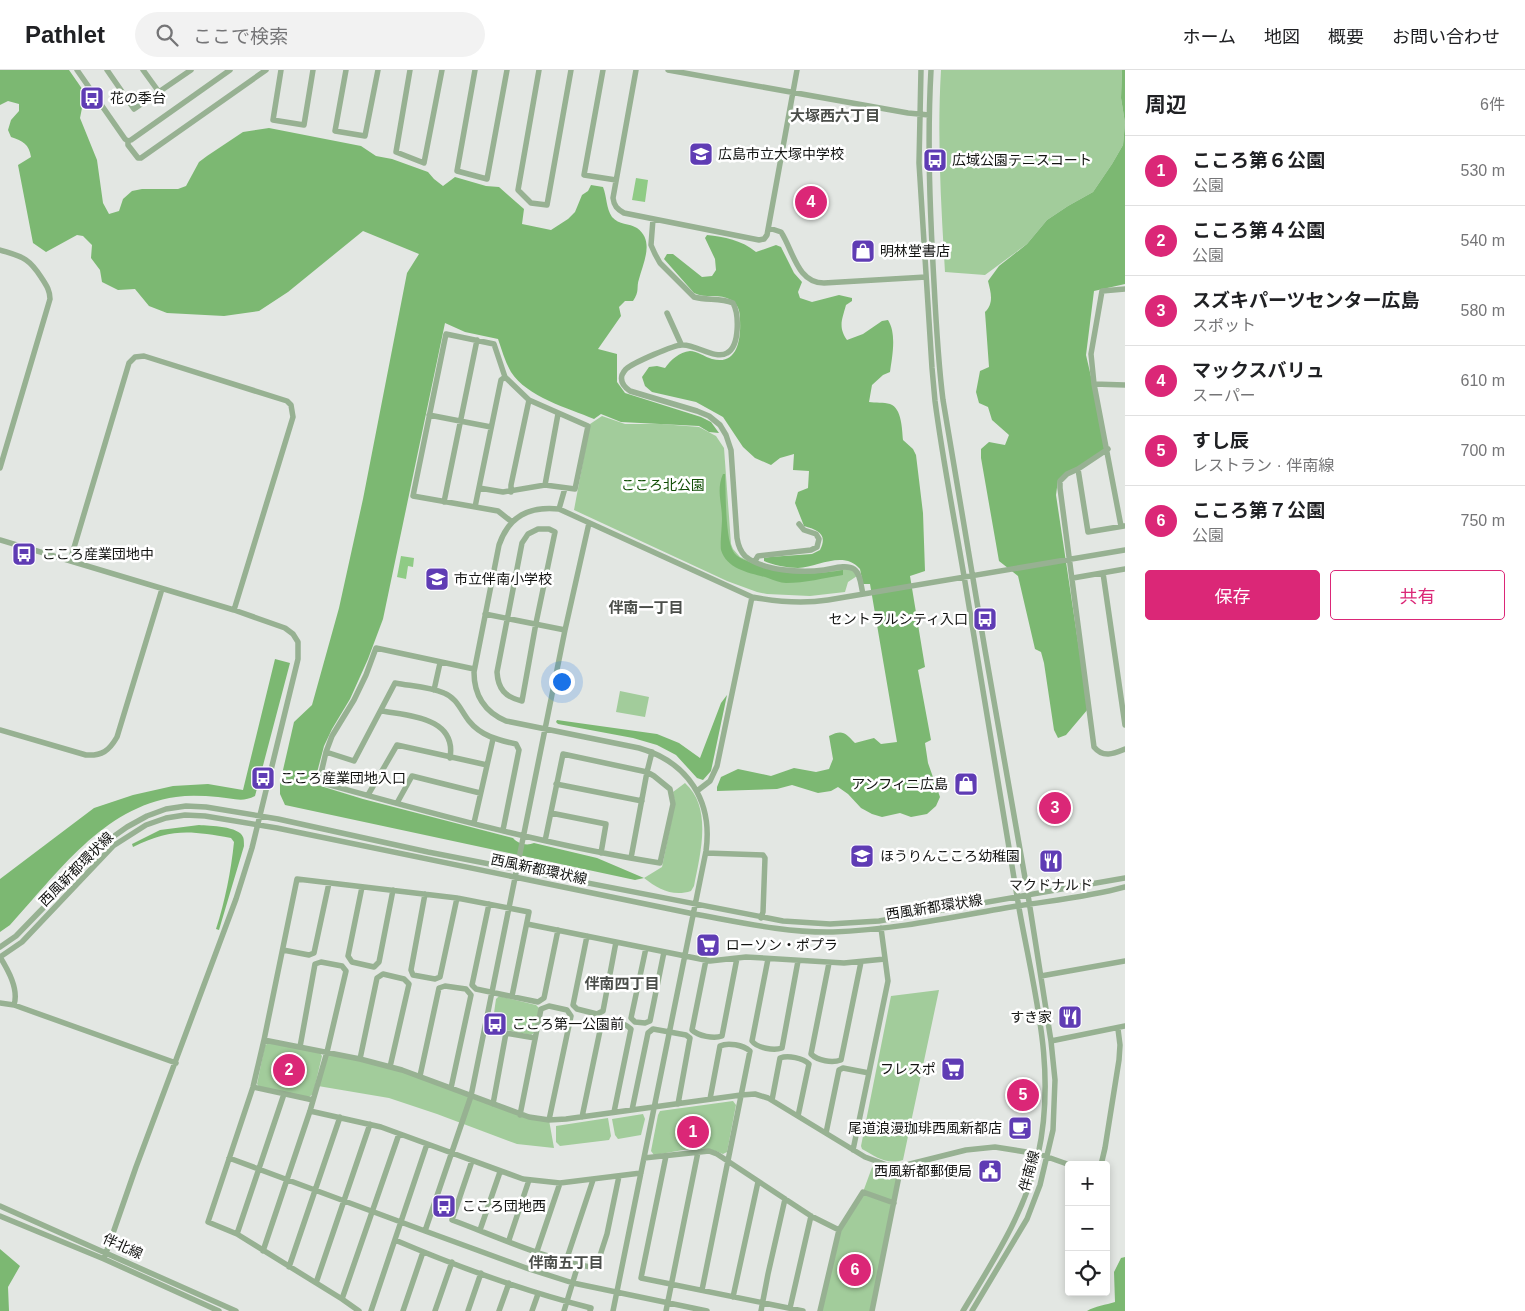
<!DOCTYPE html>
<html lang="ja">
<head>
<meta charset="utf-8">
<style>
	body { margin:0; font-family:Helvetica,"Noto Sans JP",sans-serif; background:#f2f2f2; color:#202124 }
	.controls { position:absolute; right:15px; bottom:15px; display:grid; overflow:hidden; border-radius:5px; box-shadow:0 2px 8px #0003 }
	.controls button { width:45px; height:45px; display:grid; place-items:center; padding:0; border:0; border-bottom:1px solid #e0e0e0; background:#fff; color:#202124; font:25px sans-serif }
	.you { position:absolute; left:561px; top:611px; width:18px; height:18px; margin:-12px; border:4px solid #fff; border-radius:50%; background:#1a73e8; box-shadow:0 0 0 8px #1a73e833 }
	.badge { display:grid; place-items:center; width:32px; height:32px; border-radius:50%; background:#db2777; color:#fff; font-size:16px; font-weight:700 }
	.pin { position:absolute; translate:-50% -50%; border:2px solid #fff; box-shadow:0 1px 5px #0006 }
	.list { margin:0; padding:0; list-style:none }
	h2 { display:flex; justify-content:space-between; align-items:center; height:65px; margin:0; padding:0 20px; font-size:21px }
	h2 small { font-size:16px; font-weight:400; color:#757577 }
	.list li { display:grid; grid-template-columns:32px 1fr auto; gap:15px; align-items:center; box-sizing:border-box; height:70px; padding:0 20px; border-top:1px solid #e0e0e0 }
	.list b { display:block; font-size:19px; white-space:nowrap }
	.list p { margin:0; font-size:16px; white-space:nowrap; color:#757577 }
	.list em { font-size:16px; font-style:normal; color:#757577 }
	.actions { display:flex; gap:10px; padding:15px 20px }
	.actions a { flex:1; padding:11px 0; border:1px solid #db2777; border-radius:5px; text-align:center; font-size:18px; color:#db2777 }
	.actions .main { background:#db2777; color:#fff }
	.icon { flex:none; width:28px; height:28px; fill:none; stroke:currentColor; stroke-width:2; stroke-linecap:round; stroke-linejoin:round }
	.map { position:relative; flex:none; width:1125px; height:1241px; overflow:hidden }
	header { display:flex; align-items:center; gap:30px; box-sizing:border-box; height:70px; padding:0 25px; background:#fff; border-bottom:1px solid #e0e0e0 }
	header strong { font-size:24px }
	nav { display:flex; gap:28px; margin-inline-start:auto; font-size:18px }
	.search { width:350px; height:45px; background:#f2f2f2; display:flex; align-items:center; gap:12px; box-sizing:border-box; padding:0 18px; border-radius:28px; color:#757577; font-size:19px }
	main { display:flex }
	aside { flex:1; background:#fff }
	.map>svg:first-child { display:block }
</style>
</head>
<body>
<header>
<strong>Pathlet</strong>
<div class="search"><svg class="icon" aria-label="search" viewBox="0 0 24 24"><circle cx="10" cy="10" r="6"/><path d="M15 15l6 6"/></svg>ここで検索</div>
<nav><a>ホーム</a><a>地図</a><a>概要</a><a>お問い合わせ</a></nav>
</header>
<main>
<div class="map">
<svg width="1125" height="1241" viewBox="0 0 1125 1241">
	<rect width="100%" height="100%" fill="#e3e7e3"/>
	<!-- green -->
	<path fill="#a2cc9b" d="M941,0H1122L1121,28L1125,53L1123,75L1112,94L1093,122L1068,136L1047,150L1027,174L985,205L945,202C941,134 937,68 941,0Z
		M602,346L625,354H661L699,357L716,366L724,378L731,474L733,479L740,487L758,495L778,501L847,499L854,501L857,506L848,512L845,522L810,526L767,524L757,522L727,511L574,440L590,354Z
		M620,621L649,627L645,647L616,642Z
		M685,713C713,738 700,785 694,816L691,821C673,827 658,819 644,808L662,797L675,733L673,722Z
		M939,920L903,1090C887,1095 876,1087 862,1079L861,1076L891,926Z
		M499,926L536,935L539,938L534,963L531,965L492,957L496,929Z
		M269,973L320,983L322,986L313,1024L309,1027L260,1018L257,1014L265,975Z
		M327,982L400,999L517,1044L549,1050L554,1078L517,1074L437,1044L389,1028L318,1016Z
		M733,1031L736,1035L727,1082L723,1084C703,1073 675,1082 654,1085L651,1081L658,1045L660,1041Z
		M643,1044L645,1049L641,1065L618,1069L615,1065L612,1049Z
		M608,1048L611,1066L609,1070L560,1076L556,1072V1056Z
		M874,1092L901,1096L872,1241H821L839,1160L863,1122Z"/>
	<!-- forest -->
	<path fill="#7cb872" d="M0,0H69L85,23L80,48L97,90L103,133L109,144L119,141L123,129L132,121L142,119H178L186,116L199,92L207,86L243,62L269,58L361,76L376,86L392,89L428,102L434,109L443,116L455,107L486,116L499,117L524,139L522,154L551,160L568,149L575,142L582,125L588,121L591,115L603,117C607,127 606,138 612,147C619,155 629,153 637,158C655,171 643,193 639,209C636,218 640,221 633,231H625L619,237L621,246L598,279L617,284V312L625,323L701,347L711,352L719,363L709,362L699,356L621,352L601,344L594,349C568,338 527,327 511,302C505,292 502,280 498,269L465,262L445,253L383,549L368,589L350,629L332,659L324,676L314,714L363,729L513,768C518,774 527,776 534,773L597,788L644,808L635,810L285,735L280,724V713L294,652L312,635L339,538L363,429L407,203L419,184L363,161L288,222L259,241L224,246L167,243L149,236L135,219L118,220L102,212L100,200L91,188L92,175L83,166L77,165L46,182L33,173L18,95L31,87C29,74 23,71 11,67L8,60L11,50L19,41V34L8,31L0,35Z
		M1122,0H1125V214L1094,221L1086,285L1107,376L1088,394L1058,410L1056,425L1088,639L1066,665L1058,668L1054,660L1044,593L1041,582L1035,579L1018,506L999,491L981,388V379L989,372L1005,375L1009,365L992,350L988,337L979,333L976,322L980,301L989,297L985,242C994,233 991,223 988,211L999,196L1027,174L1047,150L1068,136L1093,122L1112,94L1123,75L1125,53L1121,28Z
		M707,165C724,167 742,170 756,182L776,175L781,177L794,203L802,212L798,222L800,228L812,232L839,225L852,228V231L846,235C842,250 838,257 847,270L863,264L882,251L888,250C897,264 892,287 890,302L883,305L872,315L869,332C875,333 884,332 890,334C902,338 902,360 903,370L913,379L916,385L923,443L925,501L910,506L925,597L918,600L931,670L925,673L928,693L940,727L936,736L927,744L911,747L900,743L882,747L872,744L861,738L848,724L838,717L831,721L818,723L792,715L777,719L717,721V717L721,707L738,699L771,706L794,698L816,702L829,699L833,689L829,666C843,659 845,663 855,673L874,668L881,674L897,672L870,514H863L860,499C844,480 818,497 798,498C787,498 773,495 764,491V488L770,487L812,484L820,480C828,464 818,460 804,456L795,433L798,422L808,418L809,401L793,400L794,384L780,388L771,395L755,388L743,377L723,347L696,332L652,322L645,316L642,307L649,297L657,296L665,298C671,290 679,282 690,281C697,281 705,287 712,289C738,296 741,268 740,250C740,242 739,235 731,230C720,223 706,229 694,223L664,189L667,184H673L702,207L712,206L716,200L715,189L705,168Z
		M723,404H725C726,422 725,467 733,481C737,488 745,490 752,493C782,506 812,505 843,500V505C824,508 805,513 786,513C780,513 774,510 768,508C751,503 727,500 721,480C720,475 722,456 722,449C722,433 716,420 723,404Z
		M275,589L290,593L255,726C242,733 232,728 218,727C204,726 190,725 176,727C103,737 57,804 10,855L0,862V809L94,738L133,725L173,716L208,714L243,720Z
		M727,625L711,701L703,710L697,708L676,685L657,675L633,668L558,654L556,652L557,650L657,664L679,673L700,688L721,633Z
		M199,755C210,756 239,756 243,767C244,768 244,775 244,776L219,860L216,859C225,831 231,801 234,772L231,768C190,761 172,758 133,777L132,774L160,760Z
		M0,1179L20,1196L8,1217L9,1241H0Z
		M1125,1187V1241H1087C1095,1236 1106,1235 1115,1232L1114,1202L1121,1188Z"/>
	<!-- water -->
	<path fill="#8fcb85" d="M636,108L648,110L645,132L632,130Z
		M401,486L414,488L413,497L408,496L406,509L397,507Z"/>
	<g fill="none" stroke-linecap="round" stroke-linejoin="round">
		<!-- minor -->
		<path stroke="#97b192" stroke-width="5.5" d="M77,0L125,69L128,71V75L138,88H141L266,0
			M107,0L134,39L191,0
			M143,0L159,22
			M281,0L273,50L304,55L313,0
			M346,0L335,61L365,66L378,0
			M410,0L396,82L424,93L442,0
			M475,0L457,101L487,109L507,0
			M539,0L518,120L531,133L547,135L571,0
			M603,0L584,105L616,110
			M636,0L613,128C614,136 617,139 624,143L759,170L764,169L767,165L797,0
			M668,0L908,43L929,45
			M921,0L919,93L932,298L935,331C943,392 955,452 965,512C983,621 1001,729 1019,838C1034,922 1057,999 1038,1085C1025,1143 993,1191 963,1241
			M931,0C927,71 930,142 934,213C936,252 938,291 943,330L985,580L1028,825L1051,971L1055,1010L1053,1060L1040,1115L1027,1149L972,1241
			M128,71L131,70L230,0
			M653,149L651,175L655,184L660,193L694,227C707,231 720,227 733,233C739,244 740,276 727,283C716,290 697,275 683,275C675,274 633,293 626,299C625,300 623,303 622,305C620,312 624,317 630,321L697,341L709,346L720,355L726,365L731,380L737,468C738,474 740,481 745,486C763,501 801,503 824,500C832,499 846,494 854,499C861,504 861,517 863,524
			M769,158L781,162C793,180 797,213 824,213L926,207
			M0,180C22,187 28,187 41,207C46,215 50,220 50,229L0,398
			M667,243L681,274
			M1094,314L1125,315
			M429,345L491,357
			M1108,379L1078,399L1067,404L1060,411V418L1094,677C1103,688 1113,684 1125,679
			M1078,399L1088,462L1124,456
			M545,415L558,344
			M479,418L503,422L545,415L575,419L588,356L529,330L505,307L494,274L446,264L413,426L498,441L512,452
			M511,422V415L529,330
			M444,432L477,270
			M475,437L501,310L505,307
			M559,439L565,418
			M589,453L565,560L471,1026L425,1161L529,1199L573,1213L707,1241
			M1121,456L1094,314L1091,284L1102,221L1125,219
			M538,459H549L555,462L536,553L522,631C505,627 498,619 497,602L522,473L528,464Z
			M0,470L234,540L285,558L293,564L298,572V589L252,778L236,829L136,1097L104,1189
			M70,491L129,293L135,287L144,286L287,331L291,335L293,347L234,540
			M755,491L758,486L811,480L817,477L819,469L816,464L804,460L799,454
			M1103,503L1125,655
			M1073,508L1125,499
			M485,544L565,560
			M474,599L376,578L366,605L354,630L332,666L326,682L319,712C431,743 545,775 660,793L673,734L670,719L654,706L647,702L563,684L545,771
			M434,620L440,593
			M382,641C409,646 457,647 450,688
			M0,660L86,685C102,686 109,681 117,667L162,519
			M326,682L354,691L395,613C411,616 430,617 444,623C457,628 461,641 469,651C481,666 498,670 516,674L519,680L503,760
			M556,714L642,731
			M697,721L710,711L717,696L752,527
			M368,725L397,675L487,695
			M397,733L412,706L480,723
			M551,743L606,754L601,783
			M474,753L493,669
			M706,783L763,785L765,788L763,842L761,848
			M631,788L647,702L652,682
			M362,817L348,886L352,892L374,897L379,892L393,820
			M425,824L411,900L413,905L435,909L440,907L457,828
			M489,834L472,915L476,919L538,932L544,928L558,860
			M527,854L710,891L746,887L844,893L885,889
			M587,866L573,935L577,939L597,944L603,941L616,872
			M0,877L16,866L110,769L127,757L147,746L166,739L186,736L206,737L278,749L428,782L783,851L830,854L879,851L1125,808
			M646,878L631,948L635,952L645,953L650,951L664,882
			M283,880L309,885L314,883L329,813
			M768,889L752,971C757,978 774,981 782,978L798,891
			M706,890L692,960C698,966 714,969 722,966L737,888
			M829,893L811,984C818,991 832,993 841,990L861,892
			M1041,906L1125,891
			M512,926L529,842L457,828L297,809L264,970L360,989L402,1000L529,1047L549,1050L566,1049L741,1025L755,1024L768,1028L865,1087L887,1095L902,1096L966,1080L995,1077L1039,1084L1070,1095
			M0,933L14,935L176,993
			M14,935C19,919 8,900 0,887L22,872L113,776L146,755L166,748L185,745L205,746L277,758L694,844C739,852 786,863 833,862C891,860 948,848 1005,838C1045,831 1086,828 1125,817
			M264,970L253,1017L208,1152L237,1164L342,1229L359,1241
			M1051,971L1125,956
			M360,989L377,908L383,904L404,909L409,914L390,997
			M420,1006L439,918L445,916L466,919L471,925L451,1018
			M253,1017L313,1030
			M772,1030L780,988C788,985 803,988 809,994L798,1046
			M493,1034L506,963L535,968
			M632,1040L648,963L653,959L686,965L690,968L678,1034
			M310,1041L381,1057L523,1109L560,1113L641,1103
			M520,1045L541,939L549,936L567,940L571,946L549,1050
			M582,1047L602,951C612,949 623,952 631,959L614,1042
			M826,1063L839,1000L843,998L869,1003
			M853,1080L888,911L881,858
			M666,1086L641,1208L803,1241
			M229,1088L425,1161
			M644,1088L709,1081L717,1084L811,1146L839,1160
			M472,1091L452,1150C498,1167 547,1190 596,1198L607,1164L619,1106
			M1101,1095L1105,1078L1119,990L1120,975L1118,959
			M0,1136L236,1241
			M0,1146L104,1189L219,1241
			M480,1160L500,1102
			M237,1164L284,1024
			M395,1170C458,1197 524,1221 591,1238L590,1241
			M509,1170L529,1110
			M263,1181L310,1041L327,982L346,901L342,896L321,892L315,894L300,977
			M537,1181L560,1113
			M566,1191L593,1110
			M289,1197L340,1047
			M316,1213L370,1054
			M702,1220L750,981C743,975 728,972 720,976L710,1029
			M733,1227L758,1112
			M342,1229L399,1064
			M790,1238L811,1146
			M371,1241L427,1074
			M403,1241L423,1182
			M435,1241L452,1192
			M468,1241L481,1203
			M499,1241L509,1213
			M532,1241L538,1224
			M564,1241L578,1195
			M613,1241L706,781C713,731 688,692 639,678L506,651C485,642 474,625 474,602L499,475C509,446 529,436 559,439L752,527C778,532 802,534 828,530L1125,480
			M666,1241L698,1082
			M761,1241L768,1204L785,1129
			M820,1241L839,1160L863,1122L894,1133
			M872,1241L901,1096"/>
	</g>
	<!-- icons -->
	<defs>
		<g id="bus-square" transform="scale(1.25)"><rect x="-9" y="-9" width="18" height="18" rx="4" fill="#5f3cb4" stroke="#fff"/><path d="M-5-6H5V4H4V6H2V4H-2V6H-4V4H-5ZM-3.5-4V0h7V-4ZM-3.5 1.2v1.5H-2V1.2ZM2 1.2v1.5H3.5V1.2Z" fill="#fff"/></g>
		<g id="school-square" transform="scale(1.25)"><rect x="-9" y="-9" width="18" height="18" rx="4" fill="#5f3cb4" stroke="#fff"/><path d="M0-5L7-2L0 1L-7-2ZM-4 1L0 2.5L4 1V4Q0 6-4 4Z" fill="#fff"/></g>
		<g id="shop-square" transform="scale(1.25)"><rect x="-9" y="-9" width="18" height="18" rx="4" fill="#5f3cb4" stroke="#fff"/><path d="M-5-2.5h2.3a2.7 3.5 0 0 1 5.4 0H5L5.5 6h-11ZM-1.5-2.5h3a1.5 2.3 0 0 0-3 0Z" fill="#fff"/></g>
		<g id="restaurant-square" transform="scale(1.25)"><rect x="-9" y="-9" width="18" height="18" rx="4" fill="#5f3cb4" stroke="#fff"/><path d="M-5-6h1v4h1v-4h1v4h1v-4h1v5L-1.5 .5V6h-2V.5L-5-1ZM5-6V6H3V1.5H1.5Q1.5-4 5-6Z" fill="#fff"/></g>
		<g id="supermarket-square" transform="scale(1.25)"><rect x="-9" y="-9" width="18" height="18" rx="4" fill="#5f3cb4" stroke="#fff"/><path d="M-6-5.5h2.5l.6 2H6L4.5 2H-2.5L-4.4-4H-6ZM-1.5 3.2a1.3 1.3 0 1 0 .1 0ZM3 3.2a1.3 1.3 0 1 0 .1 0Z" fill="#fff"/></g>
		<g id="cafe-square" transform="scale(1.25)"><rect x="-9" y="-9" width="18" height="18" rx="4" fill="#5f3cb4" stroke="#fff"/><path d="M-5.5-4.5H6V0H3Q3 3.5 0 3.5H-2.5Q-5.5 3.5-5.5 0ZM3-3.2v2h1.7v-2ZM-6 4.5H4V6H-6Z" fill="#fff"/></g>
		<g id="civic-square" transform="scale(1.25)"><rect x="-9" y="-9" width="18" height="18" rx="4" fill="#5f3cb4" stroke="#fff"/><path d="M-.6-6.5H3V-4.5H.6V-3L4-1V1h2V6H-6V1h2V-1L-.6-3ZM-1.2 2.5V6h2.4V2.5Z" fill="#fff"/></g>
	</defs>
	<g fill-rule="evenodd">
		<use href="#bus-square" x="92" y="28"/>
		<use href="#school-square" x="701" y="84"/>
		<use href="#bus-square" x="935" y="90"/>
		<use href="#shop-square" x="863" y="181"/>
		<use href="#bus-square" x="24" y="484"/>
		<use href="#school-square" x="437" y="509"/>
		<use href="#bus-square" x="985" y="549"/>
		<use href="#bus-square" x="263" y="708"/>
		<use href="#shop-square" x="966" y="714"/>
		<use href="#school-square" x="862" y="786"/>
		<use href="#restaurant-square" x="1051" y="791"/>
		<use href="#supermarket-square" x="708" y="875"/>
		<use href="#restaurant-square" x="1070" y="947"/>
		<use href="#bus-square" x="495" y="954"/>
		<use href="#supermarket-square" x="953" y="999"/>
		<use href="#cafe-square" x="1020" y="1058"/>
		<use href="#civic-square" x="990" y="1101"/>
		<use href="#bus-square" x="444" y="1136"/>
	</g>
	<g text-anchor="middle" stroke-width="5" stroke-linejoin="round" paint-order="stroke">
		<!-- poi labels -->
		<g font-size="14" fill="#121311" stroke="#fff" text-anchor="start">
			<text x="110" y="33">花の季台</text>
			<text x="718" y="89">広島市立大塚中学校</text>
			<text x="952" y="95">広域公園テニスコート</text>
			<text x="880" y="186">明林堂書店</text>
			<text x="42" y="489">こころ産業団地中</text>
			<text x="454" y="514">市立伴南小学校</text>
			<text x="968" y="554" text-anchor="end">セントラルシティ入口</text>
			<text x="280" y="713">こころ産業団地入口</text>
			<text x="948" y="719" text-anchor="end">アンフィニ広島</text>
			<text x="880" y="791">ほうりんこころ幼稚園</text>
			<text x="1051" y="820" text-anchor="middle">マクドナルド</text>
			<text x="726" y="880">ローソン・ポプラ</text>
			<text x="1052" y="952" text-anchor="end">すき家</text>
			<text x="512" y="959">こころ第一公園前</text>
			<text x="936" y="1004" text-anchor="end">フレスポ</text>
			<text x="1002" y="1063" text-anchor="end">尾道浪漫珈琲西風新都店</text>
			<text x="972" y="1106" text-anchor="end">西風新都郵便局</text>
			<text x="462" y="1141">こころ団地西</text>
		</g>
		<!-- park labels -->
		<g font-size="14" fill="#114e05" stroke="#fff">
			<text x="663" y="420">こころ北公園</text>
		</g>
		<!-- street labels -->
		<g font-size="14" fill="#121311" stroke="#fff">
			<text transform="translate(76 799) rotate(-45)" y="5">西風新都環状線</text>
			<text transform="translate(539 799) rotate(12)" y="5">西風新都環状線</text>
			<text transform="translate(934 837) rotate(-9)" y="5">西風新都環状線</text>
			<text transform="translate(1029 1101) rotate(-75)" y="5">伴南線</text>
			<text transform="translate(123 1176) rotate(24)" y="5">伴北線</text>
		</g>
		<!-- neighbourhood labels -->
		<g font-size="15" font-weight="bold" fill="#4b4e4a" stroke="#fff">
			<text x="835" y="51">大塚西六丁目</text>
			<text x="646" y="543">伴南一丁目</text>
			<text x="622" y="919">伴南四丁目</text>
			<text x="566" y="1198">伴南五丁目</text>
		</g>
	</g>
</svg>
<div class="controls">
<button>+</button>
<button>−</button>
<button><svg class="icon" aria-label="locate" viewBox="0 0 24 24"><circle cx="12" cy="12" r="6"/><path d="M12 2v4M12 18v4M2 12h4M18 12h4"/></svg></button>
</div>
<div class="you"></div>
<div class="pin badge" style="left:693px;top:1062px">1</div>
<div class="pin badge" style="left:289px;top:1000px">2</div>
<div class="pin badge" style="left:1055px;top:738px">3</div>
<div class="pin badge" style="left:811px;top:132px">4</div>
<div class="pin badge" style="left:1023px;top:1025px">5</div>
<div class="pin badge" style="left:855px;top:1200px">6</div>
</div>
<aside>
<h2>周辺<small>6件</small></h2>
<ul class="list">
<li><span class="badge">1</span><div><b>こころ第６公園</b><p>公園</p></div><em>530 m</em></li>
<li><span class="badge">2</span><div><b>こころ第４公園</b><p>公園</p></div><em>540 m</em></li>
<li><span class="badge">3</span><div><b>スズキパーツセンター広島</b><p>スポット</p></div><em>580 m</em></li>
<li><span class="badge">4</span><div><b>マックスバリュ</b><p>スーパー</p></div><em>610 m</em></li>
<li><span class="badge">5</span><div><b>すし辰</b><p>レストラン · 伴南線</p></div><em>700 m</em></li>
<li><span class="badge">6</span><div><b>こころ第７公園</b><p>公園</p></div><em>750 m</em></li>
</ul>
<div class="actions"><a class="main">保存</a><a>共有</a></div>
</aside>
</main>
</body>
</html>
